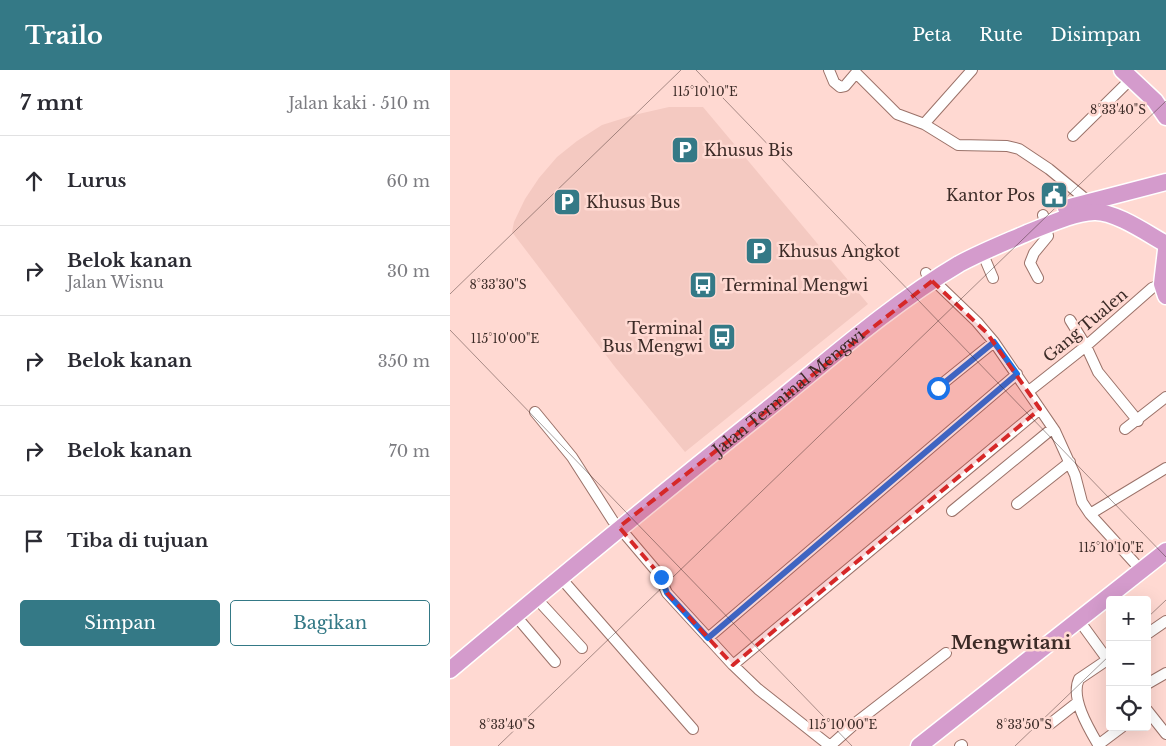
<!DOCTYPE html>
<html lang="id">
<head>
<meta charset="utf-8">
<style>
	body { margin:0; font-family:"Libre Baskerville",serif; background:#f2f2f3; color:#2b2b33 }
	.controls { position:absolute; right:15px; bottom:15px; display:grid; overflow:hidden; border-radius:5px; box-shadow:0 5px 20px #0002 }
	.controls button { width:45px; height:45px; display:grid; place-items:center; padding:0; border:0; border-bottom:1px solid #e1e1e2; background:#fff; color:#2b2b33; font:25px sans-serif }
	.stop { position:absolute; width:15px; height:15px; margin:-11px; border:4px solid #1a73e8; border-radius:50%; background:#fff }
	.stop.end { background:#1a73e8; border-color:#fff; box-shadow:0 1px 5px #0008 }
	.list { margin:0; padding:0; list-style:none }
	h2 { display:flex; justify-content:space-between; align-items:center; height:65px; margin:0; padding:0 20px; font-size:21px }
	h2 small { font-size:16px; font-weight:400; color:#7c7c81 }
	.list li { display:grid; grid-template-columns:32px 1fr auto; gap:15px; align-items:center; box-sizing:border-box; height:90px; padding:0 20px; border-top:1px solid #e1e1e2 }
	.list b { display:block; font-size:19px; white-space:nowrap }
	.list p { margin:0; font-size:16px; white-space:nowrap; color:#7c7c81 }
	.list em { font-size:16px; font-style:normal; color:#7c7c81 }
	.actions { display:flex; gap:10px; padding:15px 20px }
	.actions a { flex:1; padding:11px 0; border:1px solid #347986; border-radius:5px; text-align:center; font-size:18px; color:#347986 }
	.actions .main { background:#347986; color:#fff }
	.icon { flex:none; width:28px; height:28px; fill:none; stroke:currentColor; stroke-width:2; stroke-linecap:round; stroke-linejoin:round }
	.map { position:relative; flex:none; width:716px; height:676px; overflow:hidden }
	header { display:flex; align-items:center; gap:30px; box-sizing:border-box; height:70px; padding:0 25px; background:#347986; color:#fff }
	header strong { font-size:24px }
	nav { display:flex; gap:28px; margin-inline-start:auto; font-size:18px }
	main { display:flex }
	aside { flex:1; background:#fff }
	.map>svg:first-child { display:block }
</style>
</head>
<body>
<header>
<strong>Trailo</strong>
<nav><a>Peta</a><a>Rute</a><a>Disimpan</a></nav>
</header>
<main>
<aside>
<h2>7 mnt<small>Jalan kaki · 510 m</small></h2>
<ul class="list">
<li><svg class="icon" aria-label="ahead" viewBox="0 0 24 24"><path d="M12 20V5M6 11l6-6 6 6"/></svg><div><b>Lurus</b></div><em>60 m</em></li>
<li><svg class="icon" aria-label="right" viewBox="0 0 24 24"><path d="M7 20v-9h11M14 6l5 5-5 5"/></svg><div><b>Belok kanan</b><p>Jalan Wisnu</p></div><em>30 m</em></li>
<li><svg class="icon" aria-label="right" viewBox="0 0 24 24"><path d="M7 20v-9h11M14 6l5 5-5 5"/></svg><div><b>Belok kanan</b></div><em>350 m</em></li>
<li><svg class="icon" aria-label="right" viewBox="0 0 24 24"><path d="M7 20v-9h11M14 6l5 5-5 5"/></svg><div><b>Belok kanan</b></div><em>70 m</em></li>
<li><svg class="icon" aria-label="arrive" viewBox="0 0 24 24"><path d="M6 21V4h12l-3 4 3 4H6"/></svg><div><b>Tiba di tujuan</b></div></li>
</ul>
<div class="actions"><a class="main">Simpan</a><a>Bagikan</a></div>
</aside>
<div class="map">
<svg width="716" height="676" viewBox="0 0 716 676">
	<rect width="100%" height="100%" fill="#ffd9d2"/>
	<!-- built -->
	<path fill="#f4c9c1" d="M219,37H253L418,234L235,382L165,297L62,162L64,152L75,129L89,108L107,87L127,71L152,55L184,45Z"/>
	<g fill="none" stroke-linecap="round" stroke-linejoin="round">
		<!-- minor casing -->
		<g stroke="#9b7269" stroke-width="12">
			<path id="minor" d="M379,0L384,12L390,17L395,16L406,3L447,44L474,54
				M522,0L474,54L508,75L557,76L569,79L599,99L638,131
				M623,66L681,9
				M532,182L543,208
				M476,203L527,252L544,272L605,361L625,405L632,432L640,444L691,500
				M588,208L580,193L584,183L598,166L593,145
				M620,250L636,276L648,302L688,351
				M487,318L544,272
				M579,321L636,276L702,218L712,214
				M85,342L122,387L163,451
				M675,359L716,327
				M567,434L620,392
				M502,441L603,358
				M640,444L716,398
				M169,457L208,503L217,523L283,595L308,619L380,676
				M110,507L243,659
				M86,528L132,578
				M65,545L105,592
				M628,549L660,593
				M697,564L716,551
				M258,568L567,304
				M283,595L590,339
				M697,614L716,603
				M697,640L716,664
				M600,654L628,632
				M648,675L672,657
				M380,676L408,651L496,583
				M510,676L512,675
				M649,676C639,659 620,628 629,609L660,588"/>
		</g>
		<!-- trunk casing -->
		<g stroke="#fff" stroke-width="19">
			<g id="trunk">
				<path d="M672,0L705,31L716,47"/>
				<path d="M616,138L716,112"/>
				<path d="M716,180L712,214L716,226"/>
				<path id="s1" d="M0,600C102,514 205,429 309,346C374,294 438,236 509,194C531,182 554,173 577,163C598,155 622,143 644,142C665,141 698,164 716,174"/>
				<path d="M469,676L716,481"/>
			</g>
		</g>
		<!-- minor -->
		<use href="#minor" stroke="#fff" stroke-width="10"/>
		<!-- trunk -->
		<use href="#trunk" stroke="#d49bcc" stroke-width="16"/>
	</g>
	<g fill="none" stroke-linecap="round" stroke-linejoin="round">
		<!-- route -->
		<path stroke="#1a73e8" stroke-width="6" d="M211,507L217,523L258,568L567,304L544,272L488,318"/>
	</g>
	<!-- marked area -->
	<path fill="#d62828" fill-opacity="0.2" stroke="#d62828" stroke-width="4" stroke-dasharray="10 6" stroke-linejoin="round" d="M482,211L537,263L590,339L283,595L217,523L208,503L169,457Z"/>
	<!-- ticks -->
	<path fill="none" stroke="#3c2b27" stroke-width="1" stroke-opacity="0.45" d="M246,0L716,487M0,224L231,0M0,260L402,676M697,548L716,530M48,676L716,31M565,676L660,585"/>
	<!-- icons -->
	<defs>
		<g id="parking-square" transform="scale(1.4375)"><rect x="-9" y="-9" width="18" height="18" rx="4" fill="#347986" stroke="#ffd9d2"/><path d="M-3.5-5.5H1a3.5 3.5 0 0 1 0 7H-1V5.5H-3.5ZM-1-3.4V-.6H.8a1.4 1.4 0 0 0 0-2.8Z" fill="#fff"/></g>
		<g id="civic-square" transform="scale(1.4375)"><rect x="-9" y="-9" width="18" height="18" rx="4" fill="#347986" stroke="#ffd9d2"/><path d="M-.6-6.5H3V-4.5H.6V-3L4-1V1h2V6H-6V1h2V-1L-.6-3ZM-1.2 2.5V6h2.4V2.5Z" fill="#fff"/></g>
		<g id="bus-square" transform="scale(1.4375)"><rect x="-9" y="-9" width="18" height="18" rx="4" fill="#347986" stroke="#ffd9d2"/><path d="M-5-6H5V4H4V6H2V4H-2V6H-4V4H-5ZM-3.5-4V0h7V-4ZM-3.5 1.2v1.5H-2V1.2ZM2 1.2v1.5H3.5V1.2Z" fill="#fff"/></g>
	</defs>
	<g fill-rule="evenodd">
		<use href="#parking-square" x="235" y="80"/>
		<use href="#civic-square" x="604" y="125"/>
		<use href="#parking-square" x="117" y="132"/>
		<use href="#parking-square" x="309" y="181"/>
		<use href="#bus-square" x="253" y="215"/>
		<use href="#bus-square" x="272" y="267"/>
	</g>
	<g text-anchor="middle" stroke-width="5" stroke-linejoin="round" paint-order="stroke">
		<!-- poi labels -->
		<g font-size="16" fill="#3c2b27" stroke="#ffd9d2" text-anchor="start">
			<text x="254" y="86">Khusus Bis</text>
			<text x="585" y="131" text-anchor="end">Kantor Pos</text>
			<text x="136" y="138">Khusus Bus</text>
			<text x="328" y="187">Khusus Angkot</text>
			<text x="272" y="221">Terminal Mengwi</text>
			<text x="253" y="264" text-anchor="end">Terminal<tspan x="253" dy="18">Bus Mengwi</tspan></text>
		</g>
		<!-- street labels -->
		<g font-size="16" fill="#3c2b27" stroke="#ffd9d2">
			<text transform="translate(635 255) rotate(-40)" y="6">Gang Tualen</text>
			<text dy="6" stroke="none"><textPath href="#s1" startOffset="438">Jalan Terminal Mengwi</textPath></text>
		</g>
		<!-- quarter labels -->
		<g font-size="19" font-weight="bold" fill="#3c2b27" stroke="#ffd9d2">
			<text x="561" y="579">Mengwitani</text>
		</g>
	</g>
	<g font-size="12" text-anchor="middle" fill="#3c2b27" stroke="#ffd9d2" stroke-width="5" stroke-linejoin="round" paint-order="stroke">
		<text x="255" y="26">115°10'10"E</text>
		<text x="668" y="44">8°33'40"S</text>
		<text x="48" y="219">8°33'30"S</text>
		<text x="55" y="273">115°10'00"E</text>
		<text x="661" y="482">115°10'10"E</text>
		<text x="393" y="659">115°10'00"E</text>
		<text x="57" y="659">8°33'40"S</text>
		<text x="574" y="659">8°33'50"S</text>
	</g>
</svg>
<div class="controls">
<button>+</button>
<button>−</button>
<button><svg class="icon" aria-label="locate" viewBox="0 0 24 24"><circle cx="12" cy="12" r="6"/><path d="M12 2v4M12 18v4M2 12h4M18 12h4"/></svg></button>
</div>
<div class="stop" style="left:488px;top:318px"></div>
<div class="stop end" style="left:211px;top:507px"></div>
</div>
</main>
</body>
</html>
